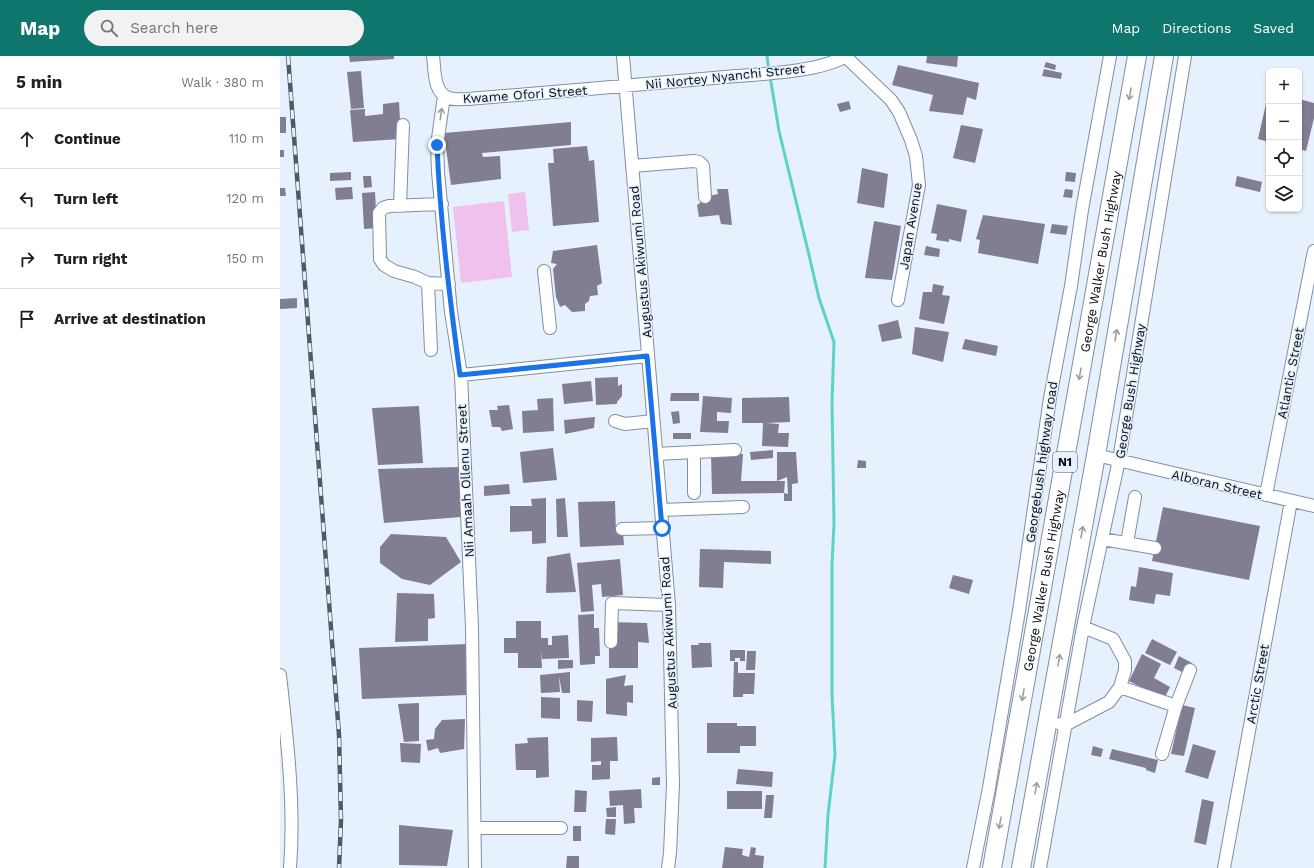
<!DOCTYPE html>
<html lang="en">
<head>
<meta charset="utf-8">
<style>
	body { margin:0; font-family:"Work Sans",sans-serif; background:#f2f2f2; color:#202124 }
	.controls { position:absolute; right:12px; top:12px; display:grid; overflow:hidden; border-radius:6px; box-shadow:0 1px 3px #0004 }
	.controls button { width:36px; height:36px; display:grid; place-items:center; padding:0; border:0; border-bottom:1px solid #e0e0e0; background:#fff; color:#202124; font:20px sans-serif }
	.stop { position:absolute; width:12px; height:12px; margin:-9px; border:3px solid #1a73e8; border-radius:50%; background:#fff }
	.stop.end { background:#1a73e8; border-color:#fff; box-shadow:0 1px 4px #0008 }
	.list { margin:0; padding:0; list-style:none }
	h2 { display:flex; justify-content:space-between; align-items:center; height:52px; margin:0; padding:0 16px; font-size:17px }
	h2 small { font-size:13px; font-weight:400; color:#757577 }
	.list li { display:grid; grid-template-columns:26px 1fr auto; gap:12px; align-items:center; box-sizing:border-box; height:60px; padding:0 16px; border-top:1px solid #e0e0e0 }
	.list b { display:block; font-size:15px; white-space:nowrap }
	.list em { font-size:13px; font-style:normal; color:#757577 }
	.icon { flex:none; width:22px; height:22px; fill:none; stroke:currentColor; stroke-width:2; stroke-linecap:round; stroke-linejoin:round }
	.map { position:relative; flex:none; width:1034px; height:812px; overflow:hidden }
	header { display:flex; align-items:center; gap:24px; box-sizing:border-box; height:56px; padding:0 20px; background:#0f766e; color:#fff }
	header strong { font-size:19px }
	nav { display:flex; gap:22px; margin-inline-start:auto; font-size:14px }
	.search { width:280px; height:36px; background:#f2f2f2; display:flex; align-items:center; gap:10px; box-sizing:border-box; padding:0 14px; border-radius:22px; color:#757577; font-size:15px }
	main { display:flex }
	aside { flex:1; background:#fff }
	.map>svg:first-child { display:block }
</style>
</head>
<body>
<header>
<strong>Map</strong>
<div class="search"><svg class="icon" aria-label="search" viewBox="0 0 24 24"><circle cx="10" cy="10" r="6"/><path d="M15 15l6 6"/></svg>Search here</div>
<nav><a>Map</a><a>Directions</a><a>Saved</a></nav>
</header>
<main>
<aside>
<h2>5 min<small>Walk · 380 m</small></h2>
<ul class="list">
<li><svg class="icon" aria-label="ahead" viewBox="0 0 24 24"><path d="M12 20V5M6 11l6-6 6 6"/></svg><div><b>Continue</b></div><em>110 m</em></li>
<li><svg class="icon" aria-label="left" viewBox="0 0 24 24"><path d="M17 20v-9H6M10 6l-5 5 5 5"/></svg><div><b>Turn left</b></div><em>120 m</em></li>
<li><svg class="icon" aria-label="right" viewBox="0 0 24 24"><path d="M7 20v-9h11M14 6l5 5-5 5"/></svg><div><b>Turn right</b></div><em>150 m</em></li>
<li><svg class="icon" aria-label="arrive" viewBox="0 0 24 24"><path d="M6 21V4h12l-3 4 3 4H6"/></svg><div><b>Arrive at destination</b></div></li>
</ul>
</aside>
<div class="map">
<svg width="1034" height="812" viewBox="0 0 1034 812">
	<rect width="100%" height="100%" fill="#e7f0fd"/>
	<!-- green -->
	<path fill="#f0c1ed" d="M245,136L249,174L232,176L228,138Z
		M224,145L232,221L181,227L173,151Z"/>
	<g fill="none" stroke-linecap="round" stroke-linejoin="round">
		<!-- stream -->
		<path stroke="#5cd2c9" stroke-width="3" d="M487,0L489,15
			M490,20L499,75L529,199L539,242L554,286L552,347L554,468L552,508V639L555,699L548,759L545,812"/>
	</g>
	<!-- building -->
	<path fill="#817d93" d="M69,0H114V3L70,6Z
		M647,0H678L677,11L646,7Z
		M766,6L776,9L775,14L764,11Z
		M618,9L699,27L696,44L687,41L683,59L649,55L653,39L612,29Z
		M764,13L782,17L781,23L762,20Z
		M81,15L84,52L71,53L67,16Z
		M988,39H989V86L978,83Z
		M1019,43L1034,47V62L1026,95L1019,93Z
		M569,45L571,53L560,56L557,48Z
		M119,46L121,83L73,86L70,54L85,53V60L103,58V48Z
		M0,61H6V77H0Z
		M291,66V89L202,97L203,101L220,100L221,123L171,129L164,77Z
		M681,69L703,73L695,107L673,102Z
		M307,90L309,105L314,104L319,166L273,170L268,107H274L273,93Z
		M0,94H4V101H0Z
		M582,112L608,118L604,152L577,147Z
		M71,116V124L50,125V117Z
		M786,116L796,117L795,126L785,125Z
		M83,120H91L92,131L84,132Z
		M957,120L982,126L980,136L955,130Z
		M72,131L73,143L56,144L55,132Z
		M0,132H5L6,140H0Z
		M437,133H448L452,169L441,168L439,159L419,161L417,149L420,147L421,142L438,138Z
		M785,133L793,134L792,142L783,141Z
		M95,136L97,172L84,173L82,137Z
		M657,148L687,154L681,186L669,183V186L656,184L657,178L651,177Z
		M703,159L765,168L758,208L698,197L700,184L696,183Z
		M594,165L621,170L612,224L585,222Z
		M772,168L788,170L786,179L770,177Z
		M317,189L322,227L317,230L318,239L310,240L309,245L305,248V255L292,256L285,249L280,251L276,241L273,213L277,208L271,207L273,195Z
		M646,190L660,193L659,201L644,199Z
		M653,228L664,230L662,239L670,240L664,268L639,263L643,236H652Z
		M17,242V252L0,253V243Z
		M618,264L622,282L602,286L598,269Z
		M635,271L669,276L663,306L632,298Z
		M685,283L718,290L716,300L682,293Z
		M338,321V330L342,328V340L337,346V348L316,349L315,322Z
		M311,325L313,345L284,348L282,328Z
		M391,337H419V345H390Z
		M423,340L452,342L451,357L437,356V365H449L448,377L420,376Z
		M509,341L510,366L486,367L499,368L498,377H509L508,391L482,390L483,367H462V342Z
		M273,342L274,375L243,377L242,355L258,354L257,343Z
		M229,349L233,373L222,375L220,371H212L209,354H218L217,350Z
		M139,350L143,407L98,409L92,352Z
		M399,355L400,367L393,368L391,356Z
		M315,361L314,372L285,378L284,364Z
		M393,377H411V383H393Z
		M273,392L277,424L243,427L240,396Z
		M493,394V402L471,404L470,396Z
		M497,396H516L518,427L512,428V445H504V437L508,438L507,421L497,425Z
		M431,398H463L461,425H505L504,437L432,438Z
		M578,404L586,405V412H577Z
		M180,411L181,461L104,467L98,413Z
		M229,428L230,438L204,440V430Z
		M266,442V487L252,488V475L230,476V450H252L251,443Z
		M285,442L288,481H277L276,443Z
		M335,445L336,477H343L344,489L300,491L298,446Z
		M883,451L980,470L969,524L872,505Z
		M111,478L166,481L181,506L150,529L122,523L100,507V491Z
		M420,493L491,495V508L444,506L443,532L419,531Z
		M290,497L296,536L266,537L267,501Z
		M340,503L343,539L322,541L321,528L312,529L314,555L301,556L297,507Z
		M859,511L893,517L890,540L876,538L874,548L849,544L851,530L856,531Z
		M673,519L693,524L689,538L669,532Z
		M117,537L154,538L155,562L148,563V585L115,586Z
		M314,558V572H319L320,600H315V608L300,609L298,559Z
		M236,565H261V582H268V589H272V580L288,579L289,602L262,603L261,593L262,612H238V597H224V582H236Z
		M329,566L367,567L369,587L358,586V612H329Z
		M872,583L897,596L890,609L865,597Z
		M418,587H431L432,611L412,612L411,589H419Z
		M188,588L187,639L82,643L79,592Z
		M450,594H465V605H460V602H455V605H450Z
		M467,595H476L475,614H466Z
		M862,598L881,608L874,622L890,631L884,643L849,625Z
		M899,600L912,607L906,618L894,612Z
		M278,604H293V612L278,613Z
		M454,606H458V617H475L474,638H463V641H453Z
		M290,616V637H282L279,620L280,636L261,637L260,619Z
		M346,619L344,630L353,629V647L347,646V660L326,658V623Z
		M261,641L280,642V663L261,662Z
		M297,644L313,645L312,666L297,665Z
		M139,647V685L124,686L118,648Z
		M902,649L915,652L904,700L891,698Z
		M185,663L184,693L160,697L158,692L148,695L146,684L154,683L155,673L162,664Z
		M427,667H457V670H476V690H460V697H427Z
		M268,681L269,721L256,722V714H236L235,688L248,687L247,682Z
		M337,681L338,705H330V723L312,724V709H321V705L311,706V682Z
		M120,687L141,688L140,707L121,706Z
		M913,688L936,695L928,723L905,716Z
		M813,690L823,693L821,701L811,699Z
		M832,693L878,704L875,717L866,714V712L829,703Z
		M458,713L493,716L492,731L456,728Z
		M380,721V729H372V722Z
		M361,733L362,752H354L355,767L344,768L343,749L330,750L329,735Z
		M295,734L307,735L306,756H294Z
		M447,735H482V753H447Z
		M486,739H494L492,762H484Z
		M922,743L934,746L926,789L914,786Z
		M336,751V761H327L326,752Z
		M326,763H336L335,779L325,778Z
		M119,769L173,774L167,810L119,809Z
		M293,770H301V785H293Z
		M445,791L463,793L462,799L469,801L471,791L476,792L475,799L484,800L483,812H442Z
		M287,800H299V812H286Z"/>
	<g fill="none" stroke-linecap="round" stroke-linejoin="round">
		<!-- minor casing -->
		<g stroke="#818fa3" stroke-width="14">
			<path id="minor" d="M153,0C155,14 153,37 169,42C175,44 182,43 188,43C274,36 359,29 445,21C479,18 537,17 566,0
				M343,0L389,549L393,729L390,797L388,812
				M566,1L611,44L619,56L631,84L636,100L639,129L618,244
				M164,40L157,89L158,116L171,256L181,319L192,572L195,812
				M352,110L414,105L419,106L423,110L425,141
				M162,148L109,150L103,152L99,157L100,203L104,209L114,215L135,221L148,227L169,228
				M120,150L123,69
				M264,215L270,272
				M148,227L151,294
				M181,319L367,300
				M335,365L345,368L373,365
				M414,396V437
				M376,398L455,394
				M816,399L1034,450
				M986,439L1034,195
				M381,454L463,451
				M342,473L382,472
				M822,483L875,492
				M847,487L855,441
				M331,586L332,547L389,549
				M0,619C7,682 15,748 10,812
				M840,631L896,650L910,614
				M780,668L785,669L829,646L840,631L845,614V605L833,583L803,571
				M882,698L896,650
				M196,772H281
				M693,812L709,732L739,555L770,342L791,230L802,154L830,0
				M760,812L803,571L839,404L905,0
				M944,812L1011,445"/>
		</g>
		<!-- highway casing -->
		<g stroke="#818fa3" stroke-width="20">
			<g id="highway">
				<path id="s1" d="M712,812L857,0"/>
				<path d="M741,812L816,399L884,0"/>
			</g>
		</g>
		<!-- minor -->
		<use href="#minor" stroke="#fff" stroke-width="12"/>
		<!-- highway -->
		<use href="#highway" stroke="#fff" stroke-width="18"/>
		<!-- rail casing -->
		<g stroke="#525962" stroke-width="4.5">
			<path id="rail" d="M8,0L59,679L61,764L59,812"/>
		</g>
		<!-- rail -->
		<use href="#rail" stroke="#e7f0fd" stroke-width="3" stroke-dasharray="9" stroke-linecap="butt"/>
	</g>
	<!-- one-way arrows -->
	<defs><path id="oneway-shaft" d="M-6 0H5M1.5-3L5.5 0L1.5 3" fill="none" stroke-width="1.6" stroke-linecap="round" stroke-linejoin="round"/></defs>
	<g stroke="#9c9ea1">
		<use href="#oneway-shaft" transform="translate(850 38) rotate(100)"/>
		<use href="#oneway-shaft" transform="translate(161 58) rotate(-82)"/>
		<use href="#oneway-shaft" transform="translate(836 279) rotate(-80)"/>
		<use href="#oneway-shaft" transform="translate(800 318) rotate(100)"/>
		<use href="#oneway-shaft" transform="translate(802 476) rotate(-80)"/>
		<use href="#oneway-shaft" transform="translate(779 604) rotate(-80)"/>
		<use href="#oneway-shaft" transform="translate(743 639) rotate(100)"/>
		<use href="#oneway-shaft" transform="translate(756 732) rotate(-80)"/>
		<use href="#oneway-shaft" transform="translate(720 767) rotate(100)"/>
	</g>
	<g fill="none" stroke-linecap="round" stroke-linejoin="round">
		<!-- route -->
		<path stroke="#1a73e8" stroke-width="5" d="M157,89C160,165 170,244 180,319L367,300L382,472"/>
	</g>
	<g text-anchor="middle" stroke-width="3" stroke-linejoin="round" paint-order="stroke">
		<!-- shield labels -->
		<rect fill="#e7f0fd" stroke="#4a5059" stroke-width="1" x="773" y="396" width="24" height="20" rx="3"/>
		<g font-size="12" font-weight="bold" fill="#070c13">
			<text x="785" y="410">N1</text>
		</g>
		<!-- street labels -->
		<g font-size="13" fill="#070c13" stroke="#e7f0fd">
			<text transform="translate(445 20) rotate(-6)" y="5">Nii Nortey Nyanchi Street</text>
			<text transform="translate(245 38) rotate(-4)" y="5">Kwame Ofori Street</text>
			<text transform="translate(630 170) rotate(-81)" y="5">Japan Avenue</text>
			<text dy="5" stroke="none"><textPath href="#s1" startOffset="616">George Walker Bush Highway</textPath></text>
			<text transform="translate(360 206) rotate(-95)" y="5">Augustus Akiwumi Road</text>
			<text transform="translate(1010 317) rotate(-79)" y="5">Atlantic Street</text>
			<text transform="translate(850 335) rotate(-81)" y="5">George Bush Highway</text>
			<text transform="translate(761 406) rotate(-82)" y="5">Georgebush highway road</text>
			<text transform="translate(185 425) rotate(-93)" y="5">Nii Amaah Ollenu Street</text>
			<text transform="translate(937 428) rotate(13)" y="5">Alboran Street</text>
			<text dy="5" stroke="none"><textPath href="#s1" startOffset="292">George Walker Bush Highway</textPath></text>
			<text transform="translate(388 577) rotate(-93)" y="5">Augustus Akiwumi Road</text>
			<text transform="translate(977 628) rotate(-80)" y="5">Arctic Street</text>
		</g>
	</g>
</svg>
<div class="controls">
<button>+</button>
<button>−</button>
<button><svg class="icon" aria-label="locate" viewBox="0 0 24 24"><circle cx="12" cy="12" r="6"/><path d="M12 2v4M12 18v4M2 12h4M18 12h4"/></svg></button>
<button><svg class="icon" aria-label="layers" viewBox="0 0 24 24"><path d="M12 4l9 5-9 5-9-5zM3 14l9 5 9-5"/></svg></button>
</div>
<div class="stop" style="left:382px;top:472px"></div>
<div class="stop end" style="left:157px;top:89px"></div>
</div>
</main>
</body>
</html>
